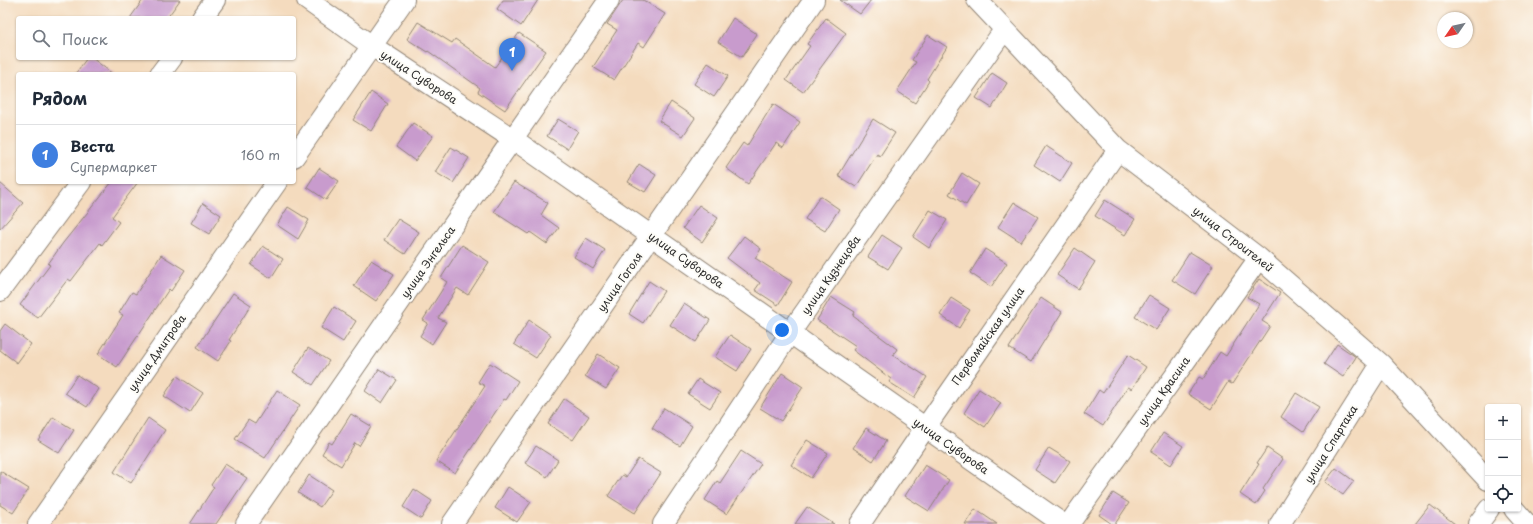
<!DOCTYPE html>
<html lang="ru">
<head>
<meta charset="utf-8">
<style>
	body { margin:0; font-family:"Playpen Sans",sans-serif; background:#f2f2f3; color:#1f2937 }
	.controls { position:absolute; right:12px; bottom:12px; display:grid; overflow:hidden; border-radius:4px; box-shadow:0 1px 3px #0004 }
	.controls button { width:36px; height:36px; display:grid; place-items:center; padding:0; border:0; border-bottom:1px solid #e0e1e3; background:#fff; color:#1f2937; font:20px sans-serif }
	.compass { position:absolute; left:1437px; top:12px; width:36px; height:36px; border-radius:50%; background:#fff; box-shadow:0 1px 3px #0004; rotate:236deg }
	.you { position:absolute; left:782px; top:330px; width:14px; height:14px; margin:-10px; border:3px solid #fff; border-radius:50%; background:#1a73e8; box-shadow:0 0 0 6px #1a73e833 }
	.badge { display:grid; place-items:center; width:26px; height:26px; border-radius:50%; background:#1f6fb2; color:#fff; font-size:13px; font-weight:700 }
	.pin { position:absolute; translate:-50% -33px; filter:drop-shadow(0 1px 2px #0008) }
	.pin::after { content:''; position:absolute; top:21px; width:14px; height:12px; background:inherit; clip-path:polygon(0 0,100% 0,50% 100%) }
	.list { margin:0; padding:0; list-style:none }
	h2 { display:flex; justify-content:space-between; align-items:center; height:52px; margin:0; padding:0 16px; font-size:17px }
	h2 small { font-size:13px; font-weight:400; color:#747a83 }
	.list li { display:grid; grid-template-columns:26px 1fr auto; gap:12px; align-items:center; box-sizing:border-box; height:60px; padding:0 16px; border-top:1px solid #e0e1e3 }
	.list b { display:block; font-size:15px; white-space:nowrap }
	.list p { margin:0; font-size:13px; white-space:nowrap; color:#747a83 }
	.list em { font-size:13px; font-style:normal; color:#747a83 }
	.icon { flex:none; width:22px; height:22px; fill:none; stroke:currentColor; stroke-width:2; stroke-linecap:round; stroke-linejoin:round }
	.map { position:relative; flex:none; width:1533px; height:524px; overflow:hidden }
	.search { position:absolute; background:#fff; box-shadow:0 1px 3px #0004; left:16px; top:16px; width:280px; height:44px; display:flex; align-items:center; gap:10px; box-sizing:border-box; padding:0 14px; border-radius:4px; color:#747a83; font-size:15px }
	.panel { position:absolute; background:#fff; box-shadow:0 1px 3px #0004; left:16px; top:72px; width:280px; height:112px; border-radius:4px }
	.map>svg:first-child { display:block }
</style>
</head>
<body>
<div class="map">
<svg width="1533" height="524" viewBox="0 0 1533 524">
	<rect width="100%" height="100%" fill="#fdfcf7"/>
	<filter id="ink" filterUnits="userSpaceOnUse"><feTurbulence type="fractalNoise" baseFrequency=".025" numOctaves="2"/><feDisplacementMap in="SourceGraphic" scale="8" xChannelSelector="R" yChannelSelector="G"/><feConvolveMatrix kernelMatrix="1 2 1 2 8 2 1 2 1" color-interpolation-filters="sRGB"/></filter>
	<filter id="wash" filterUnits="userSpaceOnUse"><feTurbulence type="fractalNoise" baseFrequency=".012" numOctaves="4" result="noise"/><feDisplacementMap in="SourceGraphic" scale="16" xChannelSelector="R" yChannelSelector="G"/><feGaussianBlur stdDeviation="0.9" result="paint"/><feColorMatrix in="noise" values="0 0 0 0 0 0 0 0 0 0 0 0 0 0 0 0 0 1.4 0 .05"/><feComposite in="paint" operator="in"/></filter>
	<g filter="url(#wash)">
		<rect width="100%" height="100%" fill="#f4dbbe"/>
		<g id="blocks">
			<!-- building -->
			<path fill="#c89bcd" d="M143,0H180L167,18H130Z
				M503,0H538L521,26L497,9Z
				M623,0H643L665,14L644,47L638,43L614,80L593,67L617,30L607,24Z
				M840,0H871L860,14Z
				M733,18L757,34L742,57L718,42Z
				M826,18L846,33L803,92L786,80L810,46L807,44Z
				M418,22L452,43L455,39L495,67L519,33L546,51L505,110L478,92L480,88L428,51L427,52L407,39Z
				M928,35L947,47L927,79L929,81L915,103L897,91L916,62L912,60Z
				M87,58H92L113,74H75Z
				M708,63L728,76L714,97L694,84Z
				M992,73L1007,83L992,108L976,98Z
				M371,92L388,104L371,131L353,120Z
				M671,102L695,118L683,136L659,121Z
				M773,104L800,122L783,148L776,143L748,184L726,168L743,143L747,146Z
				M558,119L578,131L567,149L547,136Z
				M873,119L895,133L880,156L877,154L856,187L838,176Z
				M413,123L433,136L415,161L396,147Z
				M1046,146L1072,163L1060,182L1034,165Z
				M451,147L469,158L453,183L435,172Z
				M639,164L656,175L645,192L628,182Z
				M319,168L339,181L326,200L307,187Z
				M962,173L979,184L966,205L949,194Z
				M112,182H138L112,217L119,222L102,245L100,243L71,281L68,279L38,318L20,305L50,265L48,264L63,243Z
				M514,182L548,203L541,215L559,228L547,244L530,232L528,234L494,212Z
				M0,183L23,203L0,229Z
				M820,196L839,209L825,231L805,219Z
				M1105,200L1135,219L1125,235L1095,216Z
				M1014,202L1038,217L1021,242L998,227Z
				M203,203L221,215L209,234L191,223Z
				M699,205L718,218L702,242L683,228Z
				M288,207L309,220L298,239L277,225Z
				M930,210L947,220L929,248L913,237Z
				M398,219L419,232L405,254L384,240Z
				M882,235L902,248L888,269L868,257Z
				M744,236L761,249L755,258L792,282L778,305L755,290L760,283L727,258Z
				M586,238L605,250L593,269L574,257Z
				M462,245L489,262L468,295L457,288L438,318L446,322L432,344L420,336L428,323L423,320L447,282L441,278Z
				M263,246L283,259L271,278L251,265Z
				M1075,248L1095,262L1078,289L1057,275Z
				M985,249L1007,263L991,287L970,273Z
				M1190,252L1213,266L1195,294L1172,280Z
				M161,255L185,270L171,291L169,289L117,367L98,354L123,315L119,313L132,292L136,294Z
				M371,260L394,274L376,301L354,286Z
				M1259,279L1280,293L1262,321L1270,326L1232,384L1228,382L1211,409L1188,394L1199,377L1203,379L1220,352L1226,356L1259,304L1247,297Z
				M649,281L664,291L643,323L629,314Z
				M233,293L251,305L229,340L231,341L218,361L197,347Z
				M1149,295L1170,308L1156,330L1135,317Z
				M831,297L855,312L853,316L897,349L893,355L927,377L914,398L889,382L891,379L853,350L856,346L817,320Z
				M951,298L970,310L959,328L940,315Z
				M1041,298L1062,312L1031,362L1009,348Z
				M684,303L710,320L696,342L670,325Z
				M334,307L356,321L343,342L321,328Z
				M529,320L551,335L536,358L514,344Z
				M5,324L31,344L17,363L0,350V331Z
				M730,335L751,349L737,371L715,357Z
				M1337,344L1356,357L1343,377L1324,364Z
				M308,348L329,361L313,385L293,372Z
				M598,354L620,368L606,389L585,376Z
				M1128,355L1146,367L1132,389L1128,387L1103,426L1084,414L1099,390L1103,393Z
				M490,363L518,381L506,400L504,399L455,473L436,461L485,386L478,382Z
				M379,369L397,380L382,403L365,391Z
				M782,373L803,387L781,421L760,408Z
				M77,375L99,389L87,407L65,393Z
				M177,376L203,393L190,413L164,396Z
				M698,379L720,393L710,408L688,394Z
				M979,389L1001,403L985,427L964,413Z
				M277,390L300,405L265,458L235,439L248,420L255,424Z
				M1296,393L1319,407L1303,432L1281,417Z
				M564,399L589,416L573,440L548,424Z
				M664,408L692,426L680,446L652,428Z
				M351,414L371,426L359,446L355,443L341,466L322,454L329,442L332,444Z
				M53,417L74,430L59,453L38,440Z
				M148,418L165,430L131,483L114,472Z
				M866,428L886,441L873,461L853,448Z
				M1163,433L1183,446L1171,465L1151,452Z
				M807,440L828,453L811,478L791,465Z
				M536,446L558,460L547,477L525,463Z
				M1049,448L1070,461L1055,483L1035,470Z
				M1267,448L1283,459L1263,489L1265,491L1256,505L1240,494L1259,464L1257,463Z
				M741,451L761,464L727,514L705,500L717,481L720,483Z
				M638,459L661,473L635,513L608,496L622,475L626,477Z
				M225,464L247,478L216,524H190L214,487L211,485Z
				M925,465L949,480L929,511L905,496Z
				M1336,468L1354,481L1343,495L1325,482Z
				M0,471L29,489L13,513L0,505Z
				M309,475L332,490L320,507L298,493Z
				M508,487L531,502L517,522L495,508Z
				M414,489L432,501L421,519L403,507Z
				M1113,493L1129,503L1115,524H1112L1099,515Z
				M1430,505L1455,524H1415Z
				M807,507L834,524H795Z
				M975,509L997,524H965Z"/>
		</g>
	</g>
	<g filter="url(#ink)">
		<use href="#blocks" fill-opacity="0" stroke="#908374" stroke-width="1"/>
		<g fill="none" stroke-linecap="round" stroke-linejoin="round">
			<!-- minor casing -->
			<g stroke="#908374" stroke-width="22">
				<path id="minor" d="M307,0L372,46L513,139L1063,524
					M977,0L1118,150L1259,258L1381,364L1488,480
					M202,18L215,0
					M160,74L172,58
					M294,157L404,0
					M0,291L81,182
					M1514,509L1527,524
					M38,524L277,182
					M246,524L609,0
					M452,524L814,0
					M663,524L790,333L1004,30
					M860,524L925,428L1118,150
					M1069,524L1259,258
					M1280,524L1381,364
					M1478,524L1489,509"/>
			</g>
			<!-- minor -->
			<use href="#minor" stroke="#fff" stroke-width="20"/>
		</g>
	</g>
	<g text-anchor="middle" stroke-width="4" stroke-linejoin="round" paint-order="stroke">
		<!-- street labels -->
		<g font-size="11" fill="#2b2b2b" stroke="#fdfcf7">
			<text transform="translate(419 77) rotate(33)" y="4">улица Суворова</text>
			<text transform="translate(1233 239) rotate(38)" y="4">улица Строителей</text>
			<text transform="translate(686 260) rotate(35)" y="4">улица Суворова</text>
			<text transform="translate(428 262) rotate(-55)" y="4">улица Энгельса</text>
			<text transform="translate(831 275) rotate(-55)" y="4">улица Кузнецова</text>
			<text transform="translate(620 282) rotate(-55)" y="4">улица Гоголя</text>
			<text transform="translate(988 336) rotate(-55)" y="4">Первомайская улица</text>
			<text transform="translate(157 353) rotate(-55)" y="4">улица Дмитрова</text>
			<text transform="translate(1164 391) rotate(-55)" y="4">улица Красина</text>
			<text transform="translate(1331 444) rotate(-58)" y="4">улица Спартака</text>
			<text transform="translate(951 446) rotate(35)" y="4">улица Суворова</text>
		</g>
	</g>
</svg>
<div class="controls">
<button>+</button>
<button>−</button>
<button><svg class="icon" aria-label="locate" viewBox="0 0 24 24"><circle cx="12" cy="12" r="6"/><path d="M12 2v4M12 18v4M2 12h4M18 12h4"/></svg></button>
</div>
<svg class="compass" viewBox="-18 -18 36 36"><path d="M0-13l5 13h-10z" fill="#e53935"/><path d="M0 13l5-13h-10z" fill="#747a83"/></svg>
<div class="you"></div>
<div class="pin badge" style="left:512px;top:71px;background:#3f7fe0">1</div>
<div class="search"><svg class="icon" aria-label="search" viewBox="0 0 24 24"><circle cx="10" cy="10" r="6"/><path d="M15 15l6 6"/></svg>Поиск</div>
<section class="panel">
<h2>Рядом<small></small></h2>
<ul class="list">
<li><span class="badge" style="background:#3f7fe0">1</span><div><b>Веста</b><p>Супермаркет</p></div><em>160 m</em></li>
</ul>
</section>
</div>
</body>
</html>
